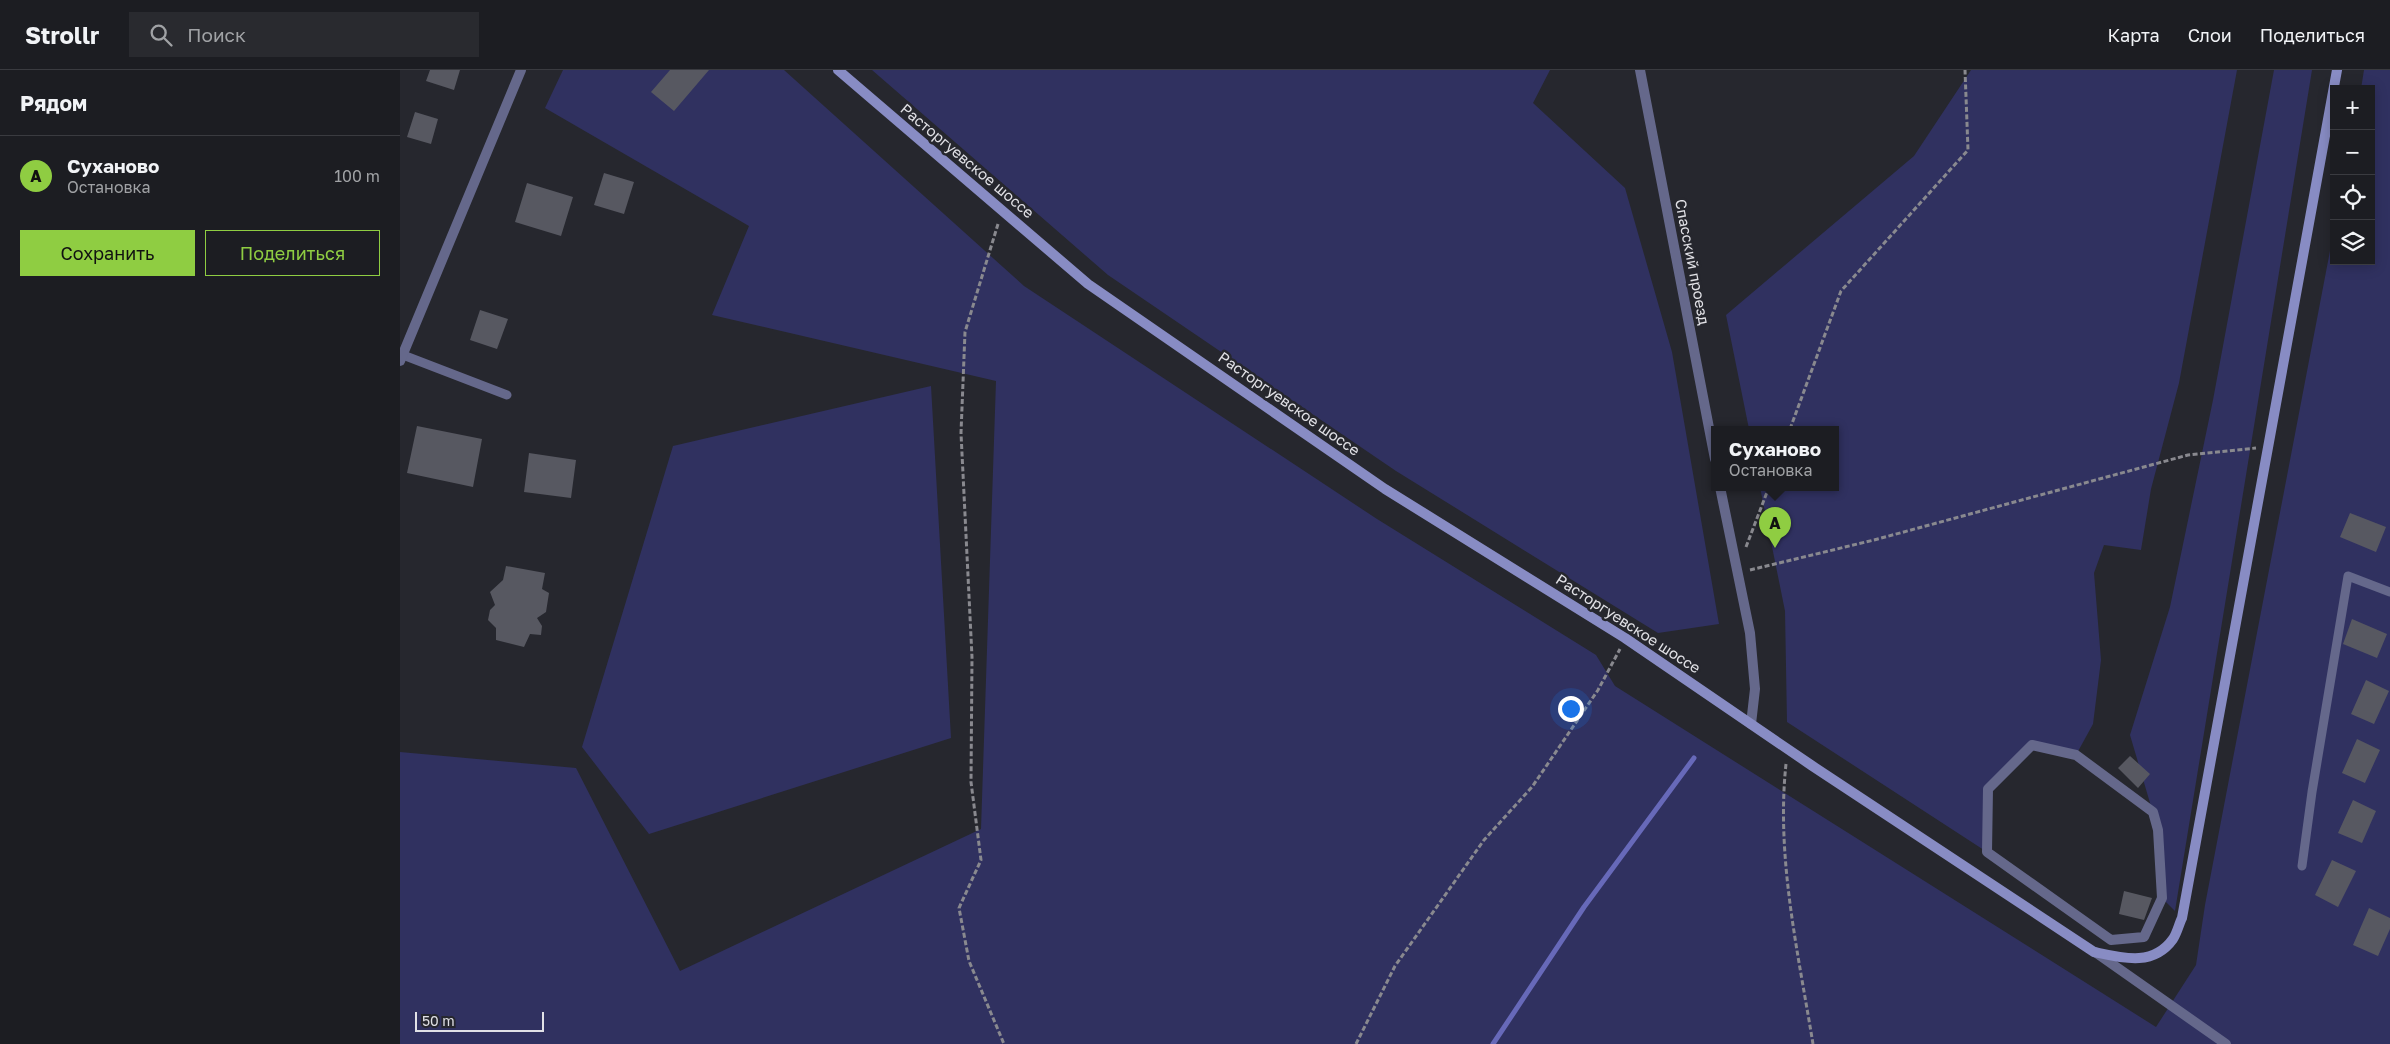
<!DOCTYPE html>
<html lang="ru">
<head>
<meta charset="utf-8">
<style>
	body { margin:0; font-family:"Golos Text",sans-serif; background:#292a2f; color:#f1f3f6 }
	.controls { position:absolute; right:15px; top:15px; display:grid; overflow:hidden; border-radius:0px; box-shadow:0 2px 12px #0003 }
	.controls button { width:45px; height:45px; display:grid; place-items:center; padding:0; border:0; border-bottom:1px solid #3a3b40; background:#1c1d22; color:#f1f3f6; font:25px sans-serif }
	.scale { position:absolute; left:15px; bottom:12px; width:129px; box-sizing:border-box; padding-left:5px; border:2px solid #e1e1e6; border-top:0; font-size:14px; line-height:18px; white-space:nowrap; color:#e1e1e6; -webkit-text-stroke:4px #26272e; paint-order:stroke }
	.you { position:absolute; left:1170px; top:638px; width:18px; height:18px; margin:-12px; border:4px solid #fff; border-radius:50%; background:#1a73e8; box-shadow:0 0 0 8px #1a73e833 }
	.badge { display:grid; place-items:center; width:32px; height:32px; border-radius:50%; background:#8fcd42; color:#111; font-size:16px; font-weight:700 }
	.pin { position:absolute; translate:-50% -41px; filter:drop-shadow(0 1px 2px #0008) }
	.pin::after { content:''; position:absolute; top:26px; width:18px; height:15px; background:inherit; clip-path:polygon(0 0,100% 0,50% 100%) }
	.popup { position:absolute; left:1311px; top:356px; width:128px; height:65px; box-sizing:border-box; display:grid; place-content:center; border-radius:0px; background:#1c1d22; filter:drop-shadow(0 1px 4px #0005); font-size:16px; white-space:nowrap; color:#a0a2a5 }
	.popup b { font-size:19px; color:#f1f3f6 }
	.popup::after { content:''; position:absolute; left:50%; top:100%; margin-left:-10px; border:10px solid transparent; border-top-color:#1c1d22 }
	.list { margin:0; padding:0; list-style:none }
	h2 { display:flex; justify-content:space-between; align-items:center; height:65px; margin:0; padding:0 20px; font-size:21px }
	h2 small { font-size:16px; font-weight:400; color:#a0a2a5 }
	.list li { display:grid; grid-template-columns:32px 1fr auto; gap:15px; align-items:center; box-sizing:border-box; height:80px; padding:0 20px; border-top:1px solid #3a3b40 }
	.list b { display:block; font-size:19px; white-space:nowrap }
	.list p { margin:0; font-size:16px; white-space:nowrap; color:#a0a2a5 }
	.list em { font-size:16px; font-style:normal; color:#a0a2a5 }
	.actions { display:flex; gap:10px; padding:15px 20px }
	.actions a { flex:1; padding:11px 0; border:1px solid #8fcd42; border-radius:0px; text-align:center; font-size:18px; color:#8fcd42 }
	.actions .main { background:#8fcd42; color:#111 }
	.icon { flex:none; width:28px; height:28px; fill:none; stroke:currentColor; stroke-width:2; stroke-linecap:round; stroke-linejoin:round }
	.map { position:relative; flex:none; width:1990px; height:974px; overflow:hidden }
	header { display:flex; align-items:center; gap:30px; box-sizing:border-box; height:70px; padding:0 25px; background:#1c1d22; border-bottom:1px solid #3a3b40 }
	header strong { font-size:24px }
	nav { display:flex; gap:28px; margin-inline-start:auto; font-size:18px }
	.search { width:350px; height:45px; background:#292a2f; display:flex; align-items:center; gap:12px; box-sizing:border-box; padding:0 18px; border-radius:0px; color:#a0a2a5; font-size:19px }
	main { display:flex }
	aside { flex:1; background:#1c1d22 }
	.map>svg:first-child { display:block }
</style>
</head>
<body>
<header>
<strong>Strollr</strong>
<div class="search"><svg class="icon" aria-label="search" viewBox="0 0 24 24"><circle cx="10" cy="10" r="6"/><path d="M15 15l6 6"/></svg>Поиск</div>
<nav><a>Карта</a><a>Слои</a><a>Поделиться</a></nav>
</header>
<main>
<aside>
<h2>Рядом<small></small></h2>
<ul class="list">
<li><span class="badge">A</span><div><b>Суханово</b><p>Остановка</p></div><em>100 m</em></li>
</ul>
<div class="actions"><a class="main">Сохранить</a><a>Поделиться</a></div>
</aside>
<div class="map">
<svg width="1990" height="974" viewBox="0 0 1990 974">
	<rect width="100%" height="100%" fill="#26272e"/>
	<!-- green -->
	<path fill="#303160" d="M163,0H384L624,216L977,449L1196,585L1215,616L1756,957L1796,895L1805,835L1934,160V191H1971V19H1961L1964,0H1990V974H0V682L176,698L280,901L581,759L596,311L312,245L349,156L145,38Z
		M472,0H1150L1133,33L1225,118L1272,282L1319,554L1258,563L996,401L708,205Z
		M1571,0H1837L1779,313L1751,419L1741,480L1704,475L1694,503L1701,590L1693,654L1676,685L1632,675L1588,719L1587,782L1387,652L1385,541L1360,417H1435V359H1349L1326,245L1514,86Z
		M1874,0H1912L1775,841L1762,828L1758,760L1730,665L1770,537L1813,330Z
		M531,316L551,668L249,764L182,677L273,376Z"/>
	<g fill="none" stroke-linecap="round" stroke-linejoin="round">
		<!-- stream -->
		<path stroke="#6769b9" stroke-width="5" d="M1093,974L1184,837L1294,688"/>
	</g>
	<!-- building -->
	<path fill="#575861" d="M30,0H60L54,20L26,11Z
		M270,0H309L274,41L251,22Z
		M15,42L38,49L31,74L7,67Z
		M204,103L234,112L224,144L194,135Z
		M127,113L173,127L161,166L115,152Z
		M80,240L108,249L97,279L70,270Z
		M17,356L82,369L73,417L7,403Z
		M129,383L176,390L171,428L124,422Z
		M1950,443L1986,457L1976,482L1940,467Z
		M106,496L145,503L142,519L149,523L146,542L137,548L142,556L141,565L130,564L124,577L96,570V558L88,550L90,540L95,535L90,522L103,510Z
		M1952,549L1987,564L1977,588L1943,574Z
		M1966,610L1989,621L1974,654L1951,644Z
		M1957,669L1980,680L1965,713L1942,703Z
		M1730,686L1750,704L1738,718L1718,698Z
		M1953,730L1976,741L1962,773L1938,763Z
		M1932,790L1956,801L1938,837L1915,825Z
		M1724,821L1752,828L1744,850L1719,844Z
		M1969,838L1990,848V859L1978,886L1953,875Z"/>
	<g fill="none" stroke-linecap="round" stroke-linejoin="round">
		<!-- path -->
		<path stroke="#89898f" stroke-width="3" stroke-dasharray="5 2.5" stroke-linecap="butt" d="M598,154L565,262L561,363L572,587L571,712L581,790L559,838L569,891L604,974
			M1390,359L1441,221L1568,80L1565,0
			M1346,477L1369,417
			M1350,500L1474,470L1788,385L1856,378
			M1386,694C1376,787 1398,882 1413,974
			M956,974L995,896L1084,770L1132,717L1198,620L1220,579"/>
		<!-- service -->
		<path stroke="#65688b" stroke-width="9" d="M3,285L107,325
			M1902,796L1912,722L1948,506L1990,522"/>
		<!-- minor -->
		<path stroke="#65688b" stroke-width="10" d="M0,291L121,0
			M1632,675L1676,685L1753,742L1758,760L1762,828L1744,867L1711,870L1587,782L1588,719Z
			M1695,882L1826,974"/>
		<!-- tertiary -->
		<path stroke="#65688b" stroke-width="10" d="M1240,0L1315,389
			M1320,417L1350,563L1355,619L1351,654"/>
		<!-- secondary -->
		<path stroke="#888cc4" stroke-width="10" d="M438,0L688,214L985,419L1225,568L1411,695L1694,882C1722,888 1753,897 1773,869C1777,863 1779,854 1782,848L1937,0"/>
	</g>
	<g text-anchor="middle" stroke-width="5" stroke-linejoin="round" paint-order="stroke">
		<!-- street labels -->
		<g font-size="15" fill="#e1e1e6" stroke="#26272e">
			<text transform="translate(567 91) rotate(40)" y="5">Расторгуевское шоссе</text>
			<text transform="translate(1292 192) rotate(79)" y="5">Спасский проезд</text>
			<text transform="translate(889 334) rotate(35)" y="5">Расторгуевское шоссе</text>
			<text transform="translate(1228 554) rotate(33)" y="5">Расторгуевское шоссе</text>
		</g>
	</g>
</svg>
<div class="controls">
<button>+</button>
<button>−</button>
<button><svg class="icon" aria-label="locate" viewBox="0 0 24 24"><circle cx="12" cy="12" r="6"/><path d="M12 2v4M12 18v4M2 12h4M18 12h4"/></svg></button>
<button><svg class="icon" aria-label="layers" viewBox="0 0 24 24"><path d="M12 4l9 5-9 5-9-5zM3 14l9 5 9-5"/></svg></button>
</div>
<div class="scale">50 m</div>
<div class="you"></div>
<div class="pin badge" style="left:1375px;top:478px">A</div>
<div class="popup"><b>Суханово</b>Остановка</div>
</div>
</main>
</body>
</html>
